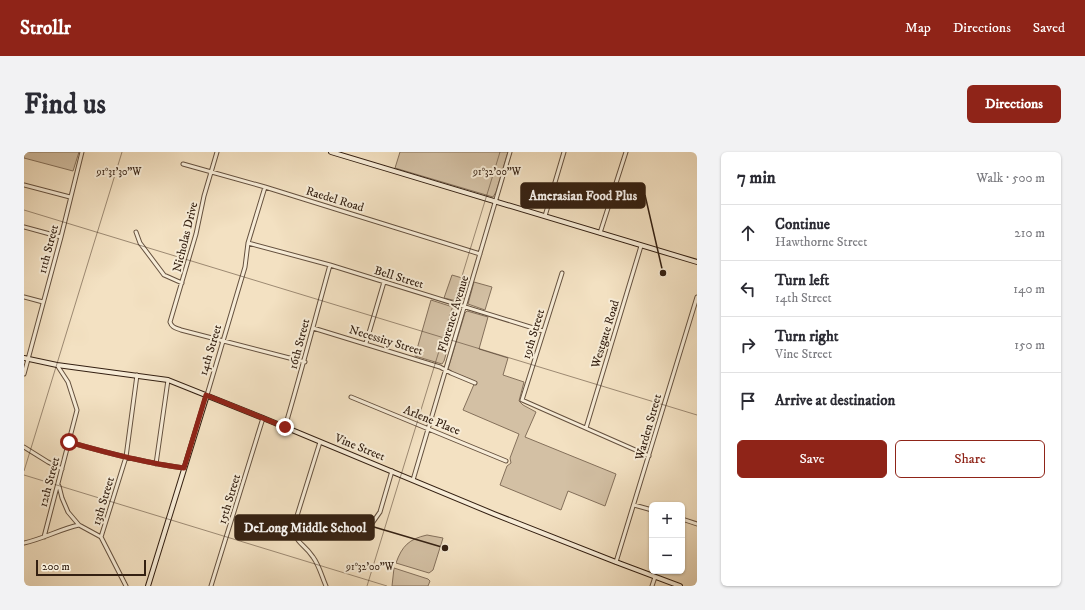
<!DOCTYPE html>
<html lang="en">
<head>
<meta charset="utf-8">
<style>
	body { margin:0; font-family:"IM FELL DW Pica",serif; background:#f2f2f3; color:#2b2b33 }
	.controls { position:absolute; right:12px; bottom:12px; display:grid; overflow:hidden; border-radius:6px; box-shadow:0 1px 3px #0004 }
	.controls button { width:36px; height:36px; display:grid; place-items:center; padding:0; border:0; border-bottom:1px solid #e1e1e2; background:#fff; color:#2b2b33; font:20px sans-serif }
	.scale { position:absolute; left:12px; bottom:10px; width:110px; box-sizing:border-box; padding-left:4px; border:2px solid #342012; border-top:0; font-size:11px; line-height:14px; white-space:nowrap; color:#342012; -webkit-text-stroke:3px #f7ecd7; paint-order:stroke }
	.stop { position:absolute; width:12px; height:12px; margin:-9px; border:3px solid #8f2418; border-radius:50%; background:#fff }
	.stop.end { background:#8f2418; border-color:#fff; box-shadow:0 1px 4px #0008 }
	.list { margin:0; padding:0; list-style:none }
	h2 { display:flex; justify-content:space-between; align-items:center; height:52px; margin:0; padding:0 16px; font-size:17px }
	h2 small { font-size:13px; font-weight:400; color:#7c7c81 }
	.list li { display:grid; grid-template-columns:26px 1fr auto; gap:12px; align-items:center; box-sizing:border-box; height:56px; padding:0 16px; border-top:1px solid #e1e1e2 }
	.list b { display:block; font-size:15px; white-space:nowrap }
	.list p { margin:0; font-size:13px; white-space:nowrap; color:#7c7c81 }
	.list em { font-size:13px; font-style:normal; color:#7c7c81 }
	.actions { display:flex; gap:8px; padding:12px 16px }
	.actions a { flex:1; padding:9px 0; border:1px solid #8f2418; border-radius:6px; text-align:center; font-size:14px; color:#8f2418 }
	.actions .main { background:#8f2418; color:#fff }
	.icon { flex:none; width:22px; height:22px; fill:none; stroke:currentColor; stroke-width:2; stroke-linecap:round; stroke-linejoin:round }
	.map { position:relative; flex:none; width:673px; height:434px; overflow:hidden; border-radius:6px }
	header { display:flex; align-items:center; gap:24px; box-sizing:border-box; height:56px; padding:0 20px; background:#8f2418; color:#fff }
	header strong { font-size:19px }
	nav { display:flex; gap:22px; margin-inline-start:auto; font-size:14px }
	.intro { display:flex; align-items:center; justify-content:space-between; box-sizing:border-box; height:96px; padding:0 24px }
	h1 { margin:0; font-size:28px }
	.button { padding:10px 18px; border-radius:6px; background:#8f2418; color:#fff; font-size:14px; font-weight:700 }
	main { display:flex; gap:24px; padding:0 24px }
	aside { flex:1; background:#fff; border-radius:6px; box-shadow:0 1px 3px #0004 }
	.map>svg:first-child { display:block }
</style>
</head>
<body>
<header>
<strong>Strollr</strong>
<nav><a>Map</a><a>Directions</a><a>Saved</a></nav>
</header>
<div class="intro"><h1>Find us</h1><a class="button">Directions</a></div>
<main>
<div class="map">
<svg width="673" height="434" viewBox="0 0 673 434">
	<rect width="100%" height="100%" fill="#f3e1c2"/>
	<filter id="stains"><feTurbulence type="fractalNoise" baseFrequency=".005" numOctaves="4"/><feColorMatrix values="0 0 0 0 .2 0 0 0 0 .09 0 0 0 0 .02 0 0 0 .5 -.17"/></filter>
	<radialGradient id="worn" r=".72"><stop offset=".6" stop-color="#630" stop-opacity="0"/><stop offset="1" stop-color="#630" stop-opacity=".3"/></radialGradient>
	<!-- green -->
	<path fill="#d3c0a4" stroke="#84705b" d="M0,0H55L49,19L0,6Z
		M376,0H484L472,40L469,45L371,16Z
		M428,123L445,128L438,149L437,150L420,146Z
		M450,130L468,135L461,158L444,152Z
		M407,148L435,157L420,209L418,212L391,204Z
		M443,159L464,165L455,197L484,206L479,223L500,230L495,249L499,253L512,260L501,285L592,322L581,354L544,339L537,358L476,333L483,314L487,311L486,306L495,282L439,258L451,230L427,220L424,217L441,161Z
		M403,383L419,386L409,418L405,421L372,411C378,394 385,387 403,383Z
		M370,416L404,427L406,429L404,434H368Z"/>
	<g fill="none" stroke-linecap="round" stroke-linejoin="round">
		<!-- street casing -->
		<g stroke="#64503e" stroke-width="5">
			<path id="street" d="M193,0L180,44L172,82L146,170C148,176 152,176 157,178L281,210
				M159,12L241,35L456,102
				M0,33L46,45
				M521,64L540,0
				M0,75L37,85
				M112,80L116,91L140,123L158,131
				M576,81L602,0
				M224,91L306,113L519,179
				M538,121L498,248L625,304
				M0,145L19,150
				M289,176L416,215L427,221L451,231
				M342,191L360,130
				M0,222L37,85L58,0
				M183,243L221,115L224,91L241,35
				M327,245L482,309
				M261,275C277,221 291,167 306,113
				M562,276L617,94
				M45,290C83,301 121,311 160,316
				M296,290L272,367C268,393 277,387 289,405C295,413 298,425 302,434
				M0,295L24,310L38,317
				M132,312L144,228
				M389,328L486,0
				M35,334L38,346L44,360L55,373L77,385L102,434
				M610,353L628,358
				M658,367L673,372
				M349,370L356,360L368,319
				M20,385L53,258L44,230L33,213
				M77,385L102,305L113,223
				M0,391C19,387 36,377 55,373
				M592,410L673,145
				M187,434L239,266
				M628,434L631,425"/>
		</g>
		<!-- secondary casing -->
		<g stroke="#342012" stroke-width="6">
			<path id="secondary" d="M307,0L673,110
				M0,206L33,213L144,228L239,266L470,362L592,410L656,434
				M124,434L183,243"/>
		</g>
		<!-- street -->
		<use href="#street" stroke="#f7ecd7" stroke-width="3"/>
		<!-- secondary -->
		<use href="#secondary" stroke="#f7ecd7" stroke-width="4"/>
	</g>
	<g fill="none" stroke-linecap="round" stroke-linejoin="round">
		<!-- route -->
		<path stroke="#8f2418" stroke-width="5" d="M45,290C83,301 121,311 160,316L182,243L261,275"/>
	</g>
	<!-- ticks -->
	<path fill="none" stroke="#342012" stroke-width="1" stroke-opacity="0.45" d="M0,58L673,263M0,319L98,0M0,323L363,434M343,434L476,0"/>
	<g text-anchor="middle" stroke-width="4" stroke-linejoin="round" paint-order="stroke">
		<!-- street labels -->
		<g font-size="12" fill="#342012" stroke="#f7ecd7">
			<text transform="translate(311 47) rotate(17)" y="4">Raedel Road</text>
			<text transform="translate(161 85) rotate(-76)" y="4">Nicholas Drive</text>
			<text transform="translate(24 97) rotate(-75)" y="4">11th Street</text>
			<text transform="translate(375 125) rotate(17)" y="4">Bell Street</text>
			<text transform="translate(429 162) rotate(-73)" y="4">Florence Avenue</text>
			<text transform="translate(509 182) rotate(-73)" y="4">19th Street</text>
			<text transform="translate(581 182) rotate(-73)" y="4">Westgate Road</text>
			<text transform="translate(362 188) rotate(17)" y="4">Necessity Street</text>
			<text transform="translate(275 192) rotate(-75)" y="4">16th Street</text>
			<text transform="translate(186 198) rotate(-73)" y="4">14th Street</text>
			<text transform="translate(408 268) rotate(22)" y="4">Arlene Place</text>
			<text transform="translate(624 275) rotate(-74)" y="4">Warden Street</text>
			<text transform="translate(336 295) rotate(22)" y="4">Vine Street</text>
			<text transform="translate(25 330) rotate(-75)" y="4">12th Street</text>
			<text transform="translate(205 347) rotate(-73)" y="4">15th Street</text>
			<text transform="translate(79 349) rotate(-73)" y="4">13th Street</text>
		</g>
	</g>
	<g font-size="10" text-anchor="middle" fill="#342012" stroke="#f7ecd7" stroke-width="4" stroke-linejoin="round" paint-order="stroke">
		<text x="95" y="23">91°31'30"W</text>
		<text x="473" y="23">91°32'00"W</text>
		<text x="346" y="418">91°32'00"W</text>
	</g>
	<!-- callouts -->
	<path fill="none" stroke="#342012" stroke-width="1.5" d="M639 121L621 43M421 396L350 375"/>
	<g fill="#342012" stroke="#f7ecd7" stroke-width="1.5">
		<circle cx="639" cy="121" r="4"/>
		<circle cx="421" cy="396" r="4"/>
	</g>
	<g fill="#342012" stroke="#342012" stroke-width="1.5">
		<rect x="497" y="31" width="124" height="25" rx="4"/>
		<rect x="211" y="363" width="139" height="25" rx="4"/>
	</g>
	<g font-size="13" text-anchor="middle" font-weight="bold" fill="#fff">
		<text x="559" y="48">Amerasian Food Plus</text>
		<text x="281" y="380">DeLong Middle School</text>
	</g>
	<rect width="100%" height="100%" filter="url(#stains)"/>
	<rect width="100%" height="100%" fill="url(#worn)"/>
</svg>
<div class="controls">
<button>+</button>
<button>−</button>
</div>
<div class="scale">200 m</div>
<div class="stop" style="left:45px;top:290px"></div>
<div class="stop end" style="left:261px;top:275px"></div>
</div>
<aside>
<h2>7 min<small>Walk · 500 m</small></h2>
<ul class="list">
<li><svg class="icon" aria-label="ahead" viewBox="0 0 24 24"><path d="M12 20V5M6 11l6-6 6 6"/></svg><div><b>Continue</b><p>Hawthorne Street</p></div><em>210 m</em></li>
<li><svg class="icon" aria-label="left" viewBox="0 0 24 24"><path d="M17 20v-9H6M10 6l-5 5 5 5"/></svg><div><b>Turn left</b><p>14th Street</p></div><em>140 m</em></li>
<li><svg class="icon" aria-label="right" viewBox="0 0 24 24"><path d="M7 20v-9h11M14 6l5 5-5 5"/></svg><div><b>Turn right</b><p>Vine Street</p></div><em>150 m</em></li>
<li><svg class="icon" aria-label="arrive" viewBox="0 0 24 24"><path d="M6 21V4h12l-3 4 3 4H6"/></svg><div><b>Arrive at destination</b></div></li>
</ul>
<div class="actions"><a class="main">Save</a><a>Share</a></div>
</aside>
</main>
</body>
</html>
